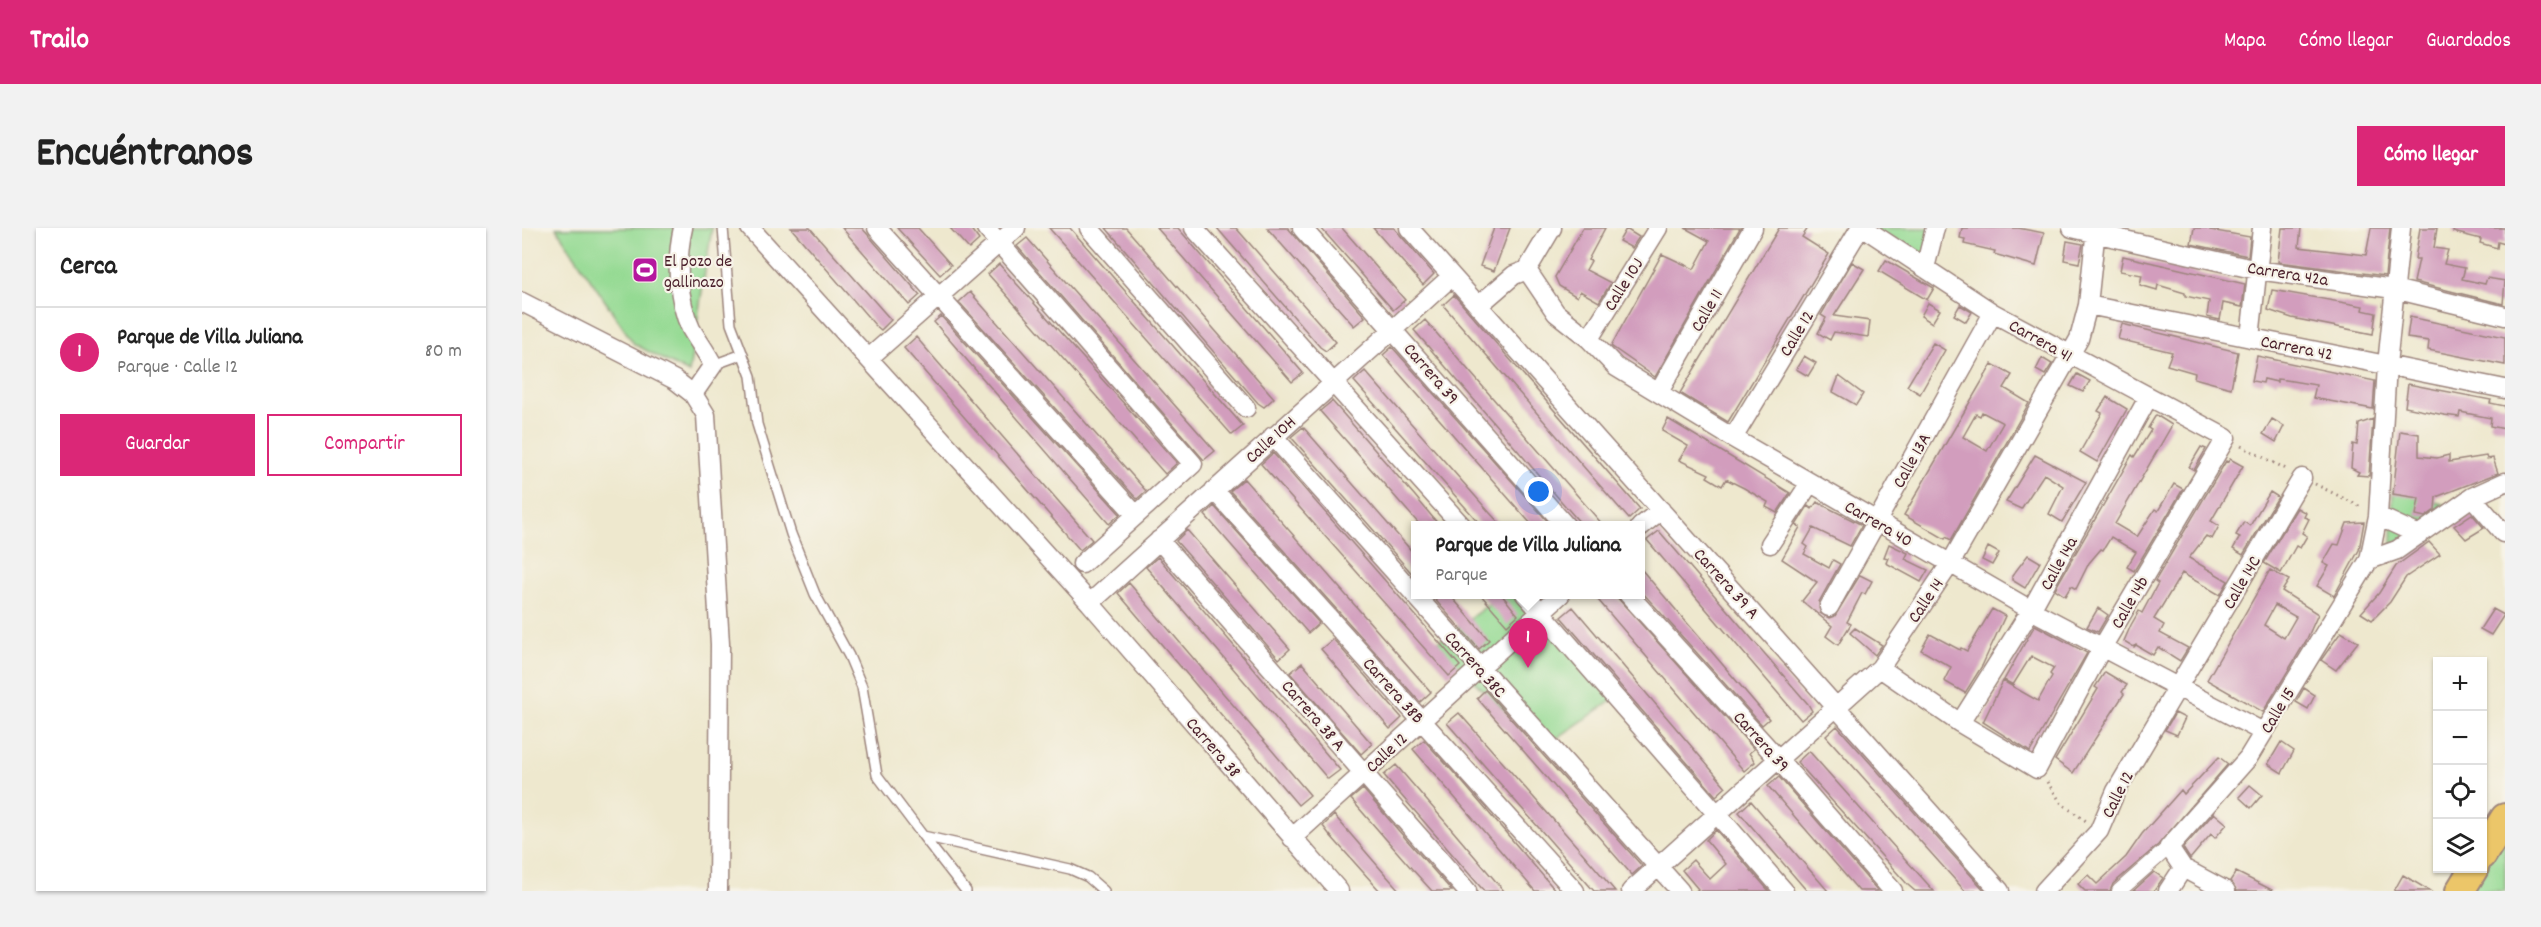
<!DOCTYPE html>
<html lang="es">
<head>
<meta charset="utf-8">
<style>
	body { margin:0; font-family:Dekko,sans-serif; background:#f2f2f2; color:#222 }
	.controls { position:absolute; right:18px; bottom:18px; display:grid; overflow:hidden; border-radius:0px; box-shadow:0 2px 4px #0004 }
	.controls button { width:54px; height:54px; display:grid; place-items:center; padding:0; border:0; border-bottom:2px solid #e0e0e0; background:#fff; color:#222; font:30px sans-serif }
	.you { position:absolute; left:1017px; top:264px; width:21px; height:21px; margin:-15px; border:4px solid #fff; border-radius:50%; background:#1a73e8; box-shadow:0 0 0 9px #1a73e833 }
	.badge { display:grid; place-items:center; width:39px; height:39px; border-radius:50%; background:#db2777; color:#fff; font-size:20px; font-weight:700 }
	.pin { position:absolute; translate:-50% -50px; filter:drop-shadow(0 2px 3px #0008) }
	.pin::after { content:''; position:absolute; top:32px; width:21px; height:18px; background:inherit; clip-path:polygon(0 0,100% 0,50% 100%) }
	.popup { position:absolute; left:889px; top:293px; width:234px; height:78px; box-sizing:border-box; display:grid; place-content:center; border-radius:0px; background:#fff; filter:drop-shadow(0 2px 4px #0005); font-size:20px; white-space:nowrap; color:#767676 }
	.popup b { font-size:22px; color:#222 }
	.popup::after { content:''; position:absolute; left:50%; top:100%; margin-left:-12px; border:12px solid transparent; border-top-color:#fff }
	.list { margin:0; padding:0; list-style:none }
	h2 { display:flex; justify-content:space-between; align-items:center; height:78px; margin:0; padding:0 24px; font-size:26px }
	h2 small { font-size:20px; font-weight:400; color:#767676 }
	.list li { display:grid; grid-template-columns:39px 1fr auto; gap:18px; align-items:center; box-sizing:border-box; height:90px; padding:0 24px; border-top:2px solid #e0e0e0 }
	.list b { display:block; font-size:22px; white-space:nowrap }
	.list p { margin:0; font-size:20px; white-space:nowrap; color:#767676 }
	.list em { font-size:20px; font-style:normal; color:#767676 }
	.actions { display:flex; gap:12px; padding:18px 24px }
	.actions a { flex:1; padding:14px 0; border:2px solid #db2777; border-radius:0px; text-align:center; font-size:21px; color:#db2777 }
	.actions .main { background:#db2777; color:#fff }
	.icon { flex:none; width:33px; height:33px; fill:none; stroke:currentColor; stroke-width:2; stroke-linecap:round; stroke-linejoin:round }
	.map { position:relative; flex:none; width:1983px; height:663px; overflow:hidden; border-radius:0px }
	header { display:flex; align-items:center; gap:36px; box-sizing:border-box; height:84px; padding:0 30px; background:#db2777; color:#fff }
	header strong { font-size:28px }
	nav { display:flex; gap:33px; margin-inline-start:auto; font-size:21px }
	.intro { display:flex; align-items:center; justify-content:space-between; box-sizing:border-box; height:144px; padding:0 36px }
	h1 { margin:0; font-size:42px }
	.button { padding:15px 27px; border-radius:0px; background:#db2777; color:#fff; font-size:21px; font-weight:700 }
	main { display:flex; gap:36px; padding:0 36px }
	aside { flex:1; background:#fff; border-radius:0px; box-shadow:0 2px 4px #0004 }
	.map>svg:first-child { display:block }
</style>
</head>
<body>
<header>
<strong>Trailo</strong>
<nav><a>Mapa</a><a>Cómo llegar</a><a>Guardados</a></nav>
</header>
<div class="intro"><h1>Encuéntranos</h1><a class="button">Cómo llegar</a></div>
<main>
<aside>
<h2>Cerca<small></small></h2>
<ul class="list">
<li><span class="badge">1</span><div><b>Parque de Villa Juliana</b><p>Parque · Calle 12</p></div><em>80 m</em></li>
</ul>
<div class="actions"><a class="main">Guardar</a><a>Compartir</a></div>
</aside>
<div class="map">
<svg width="1983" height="663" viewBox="0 0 1983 663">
	<rect width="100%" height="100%" fill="#f7f3e8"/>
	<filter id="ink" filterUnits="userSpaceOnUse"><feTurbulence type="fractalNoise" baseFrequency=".0167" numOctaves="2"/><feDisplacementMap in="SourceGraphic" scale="12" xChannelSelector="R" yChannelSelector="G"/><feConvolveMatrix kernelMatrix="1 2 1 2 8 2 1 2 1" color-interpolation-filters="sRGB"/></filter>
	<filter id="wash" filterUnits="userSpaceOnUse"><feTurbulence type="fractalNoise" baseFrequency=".008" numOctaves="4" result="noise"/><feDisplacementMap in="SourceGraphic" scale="24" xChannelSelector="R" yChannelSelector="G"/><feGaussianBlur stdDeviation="1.35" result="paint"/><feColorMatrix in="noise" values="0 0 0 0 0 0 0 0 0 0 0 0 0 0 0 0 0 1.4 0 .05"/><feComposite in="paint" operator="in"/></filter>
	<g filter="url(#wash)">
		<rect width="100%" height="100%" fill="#eee8ce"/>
		<!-- green -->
		<path fill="#94da93" stroke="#6f7c5f" stroke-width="1.5" d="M34,0H190L167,145L112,116Z
			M1346,0H1410L1402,35Z
			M1871,261L1930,279L1870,318Z
			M980,367H992L1101,465L1022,519L912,416Z
			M1983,602V663H1946Z"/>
		<g id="blocks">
			<!-- building -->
			<path fill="#d29dbd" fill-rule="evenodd" d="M269,0H288L369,92L359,102L353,97Z
				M320,0H340L398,67L387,77Z
				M375,0H396L429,37L418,47Z
				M428,0H448L457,12L447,21Z
				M527,0H548L721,198L710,207Z
				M584,0H604L752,170L742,179L736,175Z
				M635,0H656L781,145L770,154Z
				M695,0H714L814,114L804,123L798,119Z
				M745,0H766L843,89L832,98Z
				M799,0H820L883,72L871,82Z
				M851,0H872L912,46L901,57Z
				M972,0H988L972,43L958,38Z
				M1061,0H1083L1066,32L1069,33L1064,42L1089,55L1077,74L1058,63L1055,69L1037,58L1033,49Z
				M1163,0H1218L1133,149L1089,118L1140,26L1172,41L1187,13Z
				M1257,0H1286L1280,9L1307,26L1206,194L1158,165Z
				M1440,0H1496L1522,5L1514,38L1472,26L1473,23L1442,16L1443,11L1438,10Z
				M1672,0H1689L1688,2L1728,9L1726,28L1669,16Z
				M1760,0H1779L1777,19L1844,27L1849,0H1868L1863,48L1756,34Z
				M1898,0H1915L1912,20L1926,22L1922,36L1943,40L1940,51L1963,56L1965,50L1983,53L1981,76L1892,54L1897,31H1893Z
				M1932,0H1983V16L1976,14L1975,20L1958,15L1959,11L1931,4Z
				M1104,1L1117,9L1110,20L1097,13Z
				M505,10L693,223L682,232L495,18Z
				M1545,13L1561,16L1557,35L1542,32Z
				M1601,28L1723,56L1720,79L1701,75L1698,92L1685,89L1687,73L1663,68V65L1636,57L1635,62L1618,57L1620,47L1598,43Z
				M1364,32L1412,60L1405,72L1357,43Z
				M1330,34L1342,41L1312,88L1348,93L1346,109L1312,104L1308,112L1296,105L1304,90L1299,87Z
				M477,36L655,235L643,246L466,46Z
				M1750,62L1841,78L1840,82L1854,85L1851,106L1770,90L1746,82Z
				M448,64L624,263L615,271L437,74Z
				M932,67L1118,281L1107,291L921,77Z
				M1406,75L1418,82L1410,95L1399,88Z
				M1438,77L1450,84L1444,94L1432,87Z
				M419,88L598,286L587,296L412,94Z
				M1888,89L1983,109V137L1906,122L1907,113L1885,110Z
				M903,92L975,175L1081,297H1060L1039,273L892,102Z
				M1600,96L1716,124L1709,160L1672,150L1673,145L1645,137L1650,124L1596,111Z
				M394,109L570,312L558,322L382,120Z
				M1411,115L1423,122L1398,166L1385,158Z
				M870,119L1029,297H1010L861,127Z
				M1282,128L1294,135L1286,148L1274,141Z
				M1735,128L1853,153L1851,181L1791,170L1794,157L1764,152L1755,151V154L1742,151L1741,155L1730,153Z
				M1520,130L1530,136L1523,147L1514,142Z
				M1470,136L1490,147L1482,160L1507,175L1429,312L1424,309L1423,311L1382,287ZM1460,184L1481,195L1465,223L1441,209L1454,186L1458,188Z
				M843,143L968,285L979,297H959L936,271L832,153Z
				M1555,146L1568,153L1561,164L1548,158Z
				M1317,148L1341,166L1334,177L1311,164Z
				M1886,156L1969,172L1968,175L1983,178V201L1968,198L1969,190L1938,184L1937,189L1922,187L1883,179Z
				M1585,169L1605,181L1575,234L1558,224L1580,185L1576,183Z
				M810,173L893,268L917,297H898L798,183Z
				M1634,187L1650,197L1593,296L1615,309L1633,281L1636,283L1652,256L1661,261L1612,343L1605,339L1614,324L1589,309L1581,322L1579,321L1567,335L1554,361L1549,358L1543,368L1533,361L1610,227L1612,229L1629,202L1626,200Z
				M1146,191L1268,265L1255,285L1244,279L1246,274L1222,260L1204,251L1200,258L1185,249L1187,246L1157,232L1166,218L1140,203Z
				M1750,191L1762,198L1754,214L1741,206Z
				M1851,191L1847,248L1835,247L1837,244L1829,240L1831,216L1835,217L1837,196Z
				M781,199L894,328V350L769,209Z
				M1878,203L1897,206V228L1915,230L1927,227V234L1964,228L1965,231L1971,230L1976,245L1914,269L1913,282L1903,289L1894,287L1897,270L1871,266Z
				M1679,219L1684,221L1672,242L1667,239Z
				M751,225L938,438L927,448L739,236Z
				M1513,227L1564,254L1540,294L1527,286L1541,258L1522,246L1499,281L1484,274Z
				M1708,231L1721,238L1689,293L1697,298L1690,311L1684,308L1667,330L1706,353L1698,367L1660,345L1640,378L1632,391L1642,397L1638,405L1666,420L1658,433L1636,419L1631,427L1614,417L1612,419L1602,413L1609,397L1617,383L1620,385L1636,355L1633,353L1704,233L1706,234Z
				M722,251L909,464L898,474L708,263Z
				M1748,264L1756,269L1721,327L1711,321L1718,309L1714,307L1722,294L1728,298Z
				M1295,274L1340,297L1328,318L1291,300L1282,316L1286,319L1282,326L1307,340L1311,332L1318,336L1297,374L1298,385L1307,390L1313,388L1338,347L1350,353L1343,366L1340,365L1325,394L1329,396L1316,417L1304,408L1310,398L1280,373L1295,354L1260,331L1278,299L1274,297L1286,278L1290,281Z
				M692,278L797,395L786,405L683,287Z
				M1775,280L1784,285L1782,289L1787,291L1780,305L1785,308L1778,320L1774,318L1759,345L1742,335Z
				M1950,286L1962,300L1944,311L1932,298Z
				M1842,294L1837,322L1812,368L1795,358L1807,338L1801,335L1812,316L1817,317L1825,295Z
				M665,302L768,421L757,431L654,313Z
				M1137,303L1286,476L1290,483L1279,492L1125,312Z
				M1907,314L1918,326L1884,349L1868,374L1850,392L1839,385L1857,365L1874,338Z
				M1367,316L1386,325L1383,331L1406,342L1399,354L1364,335L1366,330L1362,329Z
				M1466,319L1477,325L1470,337L1460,332Z
				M1506,327L1518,334L1503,360L1490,352V348Z
				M636,329L818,542L806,551L624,339Z
				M1119,341L1247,491L1240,497L1119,363Z
				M1748,342L1767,352L1760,363L1796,386L1784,413L1741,484L1685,452ZM1753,377L1774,389L1762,410L1742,397Z
				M607,355L788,567L776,577L596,365Z
				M908,366H927L967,412L957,421Z
				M958,366H979L996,387L985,397Z
				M1071,366H1092L1232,521L1227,525L1233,534L1222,543Z
				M1051,379L1204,559L1194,568L1039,389Z
				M1576,380L1586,387L1576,404L1565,399Z
				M1470,381L1483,388L1460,438L1443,465L1422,453L1429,439L1399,422L1408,406L1438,422L1439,420L1445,423Z
				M1971,381L1982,387L1969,407L1958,401Z
				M1513,397L1565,425L1508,524L1461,494L1481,453L1516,473L1530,448L1528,446L1532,440L1509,428L1491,457L1482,452Z
				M1333,400L1360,417L1353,427L1328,405Z
				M1819,404L1836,414L1814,442L1799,432Z
				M811,411L880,490L868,501L799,421Z
				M780,435L850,516L839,526L768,445Z
				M1583,444L1605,457L1600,464L1602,466L1551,545L1533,532L1576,461L1573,459Z
				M1782,460L1793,467L1786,481L1774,474Z
				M963,462L1120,638L1110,647L955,470Z
				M937,485L1058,622L1093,663H1072L1017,600L925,495Z
				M1653,485L1663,490L1655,507L1643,502Z
				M1315,498L1463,663H1443L1304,508Z
				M902,512L942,556L1034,663H1013L891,521Z
				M1759,514L1772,523L1760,545L1746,536Z
				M1287,523L1375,622L1412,663H1393L1386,657L1275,534Z
				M1697,529L1706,536L1636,617L1591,656L1588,663H1563L1556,656L1566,647L1575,656L1604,629L1620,606L1659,562L1662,566Z
				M874,537L925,596L982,663H962L872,559L862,547Z
				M1257,549L1356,663H1337L1318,641L1246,558Z
				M1728,557L1740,567L1729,580L1717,569Z
				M841,561L876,602L930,663H910L890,641L829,571Z
				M1229,573L1280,633L1306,663H1285L1230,599L1217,584Z
				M1692,585L1705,596L1693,610L1689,606L1668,631L1661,620Z
				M812,587L862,645L878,663H858L807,606L801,598Z
				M1194,602L1247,663H1174L1176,661L1160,642L1171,632L1188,651L1204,636L1184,612Z
				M1632,644L1641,650L1632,663H1611Z
				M1714,644L1752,663H1715L1708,653Z
				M1881,647L1908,663H1872Z"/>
		</g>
	</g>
	<g filter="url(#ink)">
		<use href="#blocks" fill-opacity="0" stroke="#9c847c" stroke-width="1.5"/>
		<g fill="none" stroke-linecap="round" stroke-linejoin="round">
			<!-- service casing -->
			<g stroke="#9c847c" stroke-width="12">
				<path id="service" d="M201,0L209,96L229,148L235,196L269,306L293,366L327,428L340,459L355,547L401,608L548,641L566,649L582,663
					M191,137L221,126
					M401,608L444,663"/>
			</g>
			<!-- pedestrian casing -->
			<g stroke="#9c847c" stroke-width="16">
				<path id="pedestrian" d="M1597,663L1647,619"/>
			</g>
			<!-- minor casing -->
			<g stroke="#9c847c" stroke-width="21">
				<path id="minor" d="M161,0C154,30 155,72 169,101C176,113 185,125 191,137L171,166
					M228,0L568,375L817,663
					M355,0L614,287
					M464,0L671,236L560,336
					M567,0L724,180
					M672,0L940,298
					M780,0L1044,298
					M887,0L1478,663
					M1342,0L1471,85L1704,210L1581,418L1515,541L1438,495L1358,440
					M1550,0L1735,42L1872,61L1983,88
					M1403,40L1413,0
					M1005,42L1034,85L1067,111L1094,139L1211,210L1509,382L1741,504
					M1005,42L1030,0
					M0,74L153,152L171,166L184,187L198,416L196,663
					M1566,77L1983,161
					M956,78L992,47L1005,42
					M1728,110L1740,0
					M1067,111L1136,0
					M347,130L494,0
					M1137,164L1231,0
					M751,208L1158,663
					M1211,210L1338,0
					M692,262L1053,663
					M1950,269L1981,305H1983
					M1856,288L1897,307
					M1118,299L1139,282
					M637,312L945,663
					M1248,316L1288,255
					M1847,332L1875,322L1950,269L1983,254
					M1003,366L1262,663
					M1106,366L1256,531L1371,663
					M568,375L929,49
					M1307,379L1471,85
					M1438,495L1509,382L1626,170
					M770,610L1039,366
					M1109,663L1358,440L1428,336L1557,111L1566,77L1574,0
					M1522,663L1577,603L1594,563L1780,250
					M1646,663L1661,640
					M1704,663L1661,640L1647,619L1726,530L1847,332L1856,288L1865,137L1879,0"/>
			</g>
			<!-- trunk casing -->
			<g stroke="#9c847c" stroke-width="32">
				<path id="trunk" d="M1960,627L1983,590
					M1938,663L1952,640"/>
			</g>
			<!-- path -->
			<path stroke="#9c847c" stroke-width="3" stroke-dasharray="1.5 4.5" stroke-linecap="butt" d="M1719,218L1766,242
				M1793,256L1841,280
				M1525,554L1540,576L1564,593"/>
			<!-- service -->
			<use href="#service" stroke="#fff" stroke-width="9"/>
			<!-- pedestrian -->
			<use href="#pedestrian" stroke="#fff" stroke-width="14"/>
			<!-- minor -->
			<use href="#minor" stroke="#fff" stroke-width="18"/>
			<!-- trunk -->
			<use href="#trunk" stroke="#ecc669" stroke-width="28"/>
		</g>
	</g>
	<!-- icons -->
	<defs>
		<g id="stadium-square" transform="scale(1.35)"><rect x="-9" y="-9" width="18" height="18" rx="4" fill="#b5179e" stroke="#f7f3e8"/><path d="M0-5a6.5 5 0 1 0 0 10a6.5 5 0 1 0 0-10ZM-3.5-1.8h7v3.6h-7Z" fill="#fff"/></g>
	</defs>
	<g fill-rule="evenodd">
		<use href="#stadium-square" x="123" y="42"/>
	</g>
	<g text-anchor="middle" stroke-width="4.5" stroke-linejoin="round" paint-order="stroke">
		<!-- poi labels -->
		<g font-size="18" fill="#4a1f2b" stroke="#f7f3e8" text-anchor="start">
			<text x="142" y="38">El pozo de<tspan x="142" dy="21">gallinazo</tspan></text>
		</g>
		<!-- street labels -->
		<g font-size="18" fill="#4a1f2b" stroke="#f7f3e8">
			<text transform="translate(1766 45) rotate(9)" y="6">Carrera 42a</text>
			<text transform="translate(1101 56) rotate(-58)" y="6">Calle 10J</text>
			<text transform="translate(1184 82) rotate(-60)" y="6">Calle 11</text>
			<text transform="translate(1274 105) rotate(-59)" y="6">Calle 12</text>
			<text transform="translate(1519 112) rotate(29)" y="6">Carrera 41</text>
			<text transform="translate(1775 119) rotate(11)" y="6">Carrera 42</text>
			<text transform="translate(910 145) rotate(49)" y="6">Carrera 39</text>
			<text transform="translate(748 211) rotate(-42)" y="6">Calle 10H</text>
			<text transform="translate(1389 232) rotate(-61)" y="6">Calle 13A</text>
			<text transform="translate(1357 295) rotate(30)" y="6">Carrera 40</text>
			<text transform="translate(1536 335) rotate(-61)" y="6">Calle 14a</text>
			<text transform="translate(1719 354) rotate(-60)" y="6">Calle 14C</text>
			<text transform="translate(1205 355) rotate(48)" y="6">Carrera 39 A</text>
			<text transform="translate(1403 372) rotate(-56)" y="6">Calle 14</text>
			<text transform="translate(1607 374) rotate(-60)" y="6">Calle 14b</text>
			<text transform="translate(954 436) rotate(48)" y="6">Carrera 38C</text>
			<text transform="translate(872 462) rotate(48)" y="6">Carrera 38B</text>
			<text transform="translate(1755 482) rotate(-59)" y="6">Calle 15</text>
			<text transform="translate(792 487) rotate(49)" y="6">Carrera 38 A</text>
			<text transform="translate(1240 513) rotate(48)" y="6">Carrera 39</text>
			<text transform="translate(692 519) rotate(49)" y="6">Carrera 38</text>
			<text transform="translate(864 524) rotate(-43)" y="6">Calle 12</text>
			<text transform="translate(1595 566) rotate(-63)" y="6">Calle 12</text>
		</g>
	</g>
</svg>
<div class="controls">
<button>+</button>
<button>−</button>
<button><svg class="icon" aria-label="locate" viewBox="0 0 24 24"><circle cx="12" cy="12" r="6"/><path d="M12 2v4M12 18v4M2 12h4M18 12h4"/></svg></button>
<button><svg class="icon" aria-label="layers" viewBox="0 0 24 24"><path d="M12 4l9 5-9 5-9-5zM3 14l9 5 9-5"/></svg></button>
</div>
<div class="you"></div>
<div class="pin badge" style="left:1006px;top:440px">1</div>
<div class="popup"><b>Parque de Villa Juliana</b>Parque</div>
</div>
</main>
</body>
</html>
